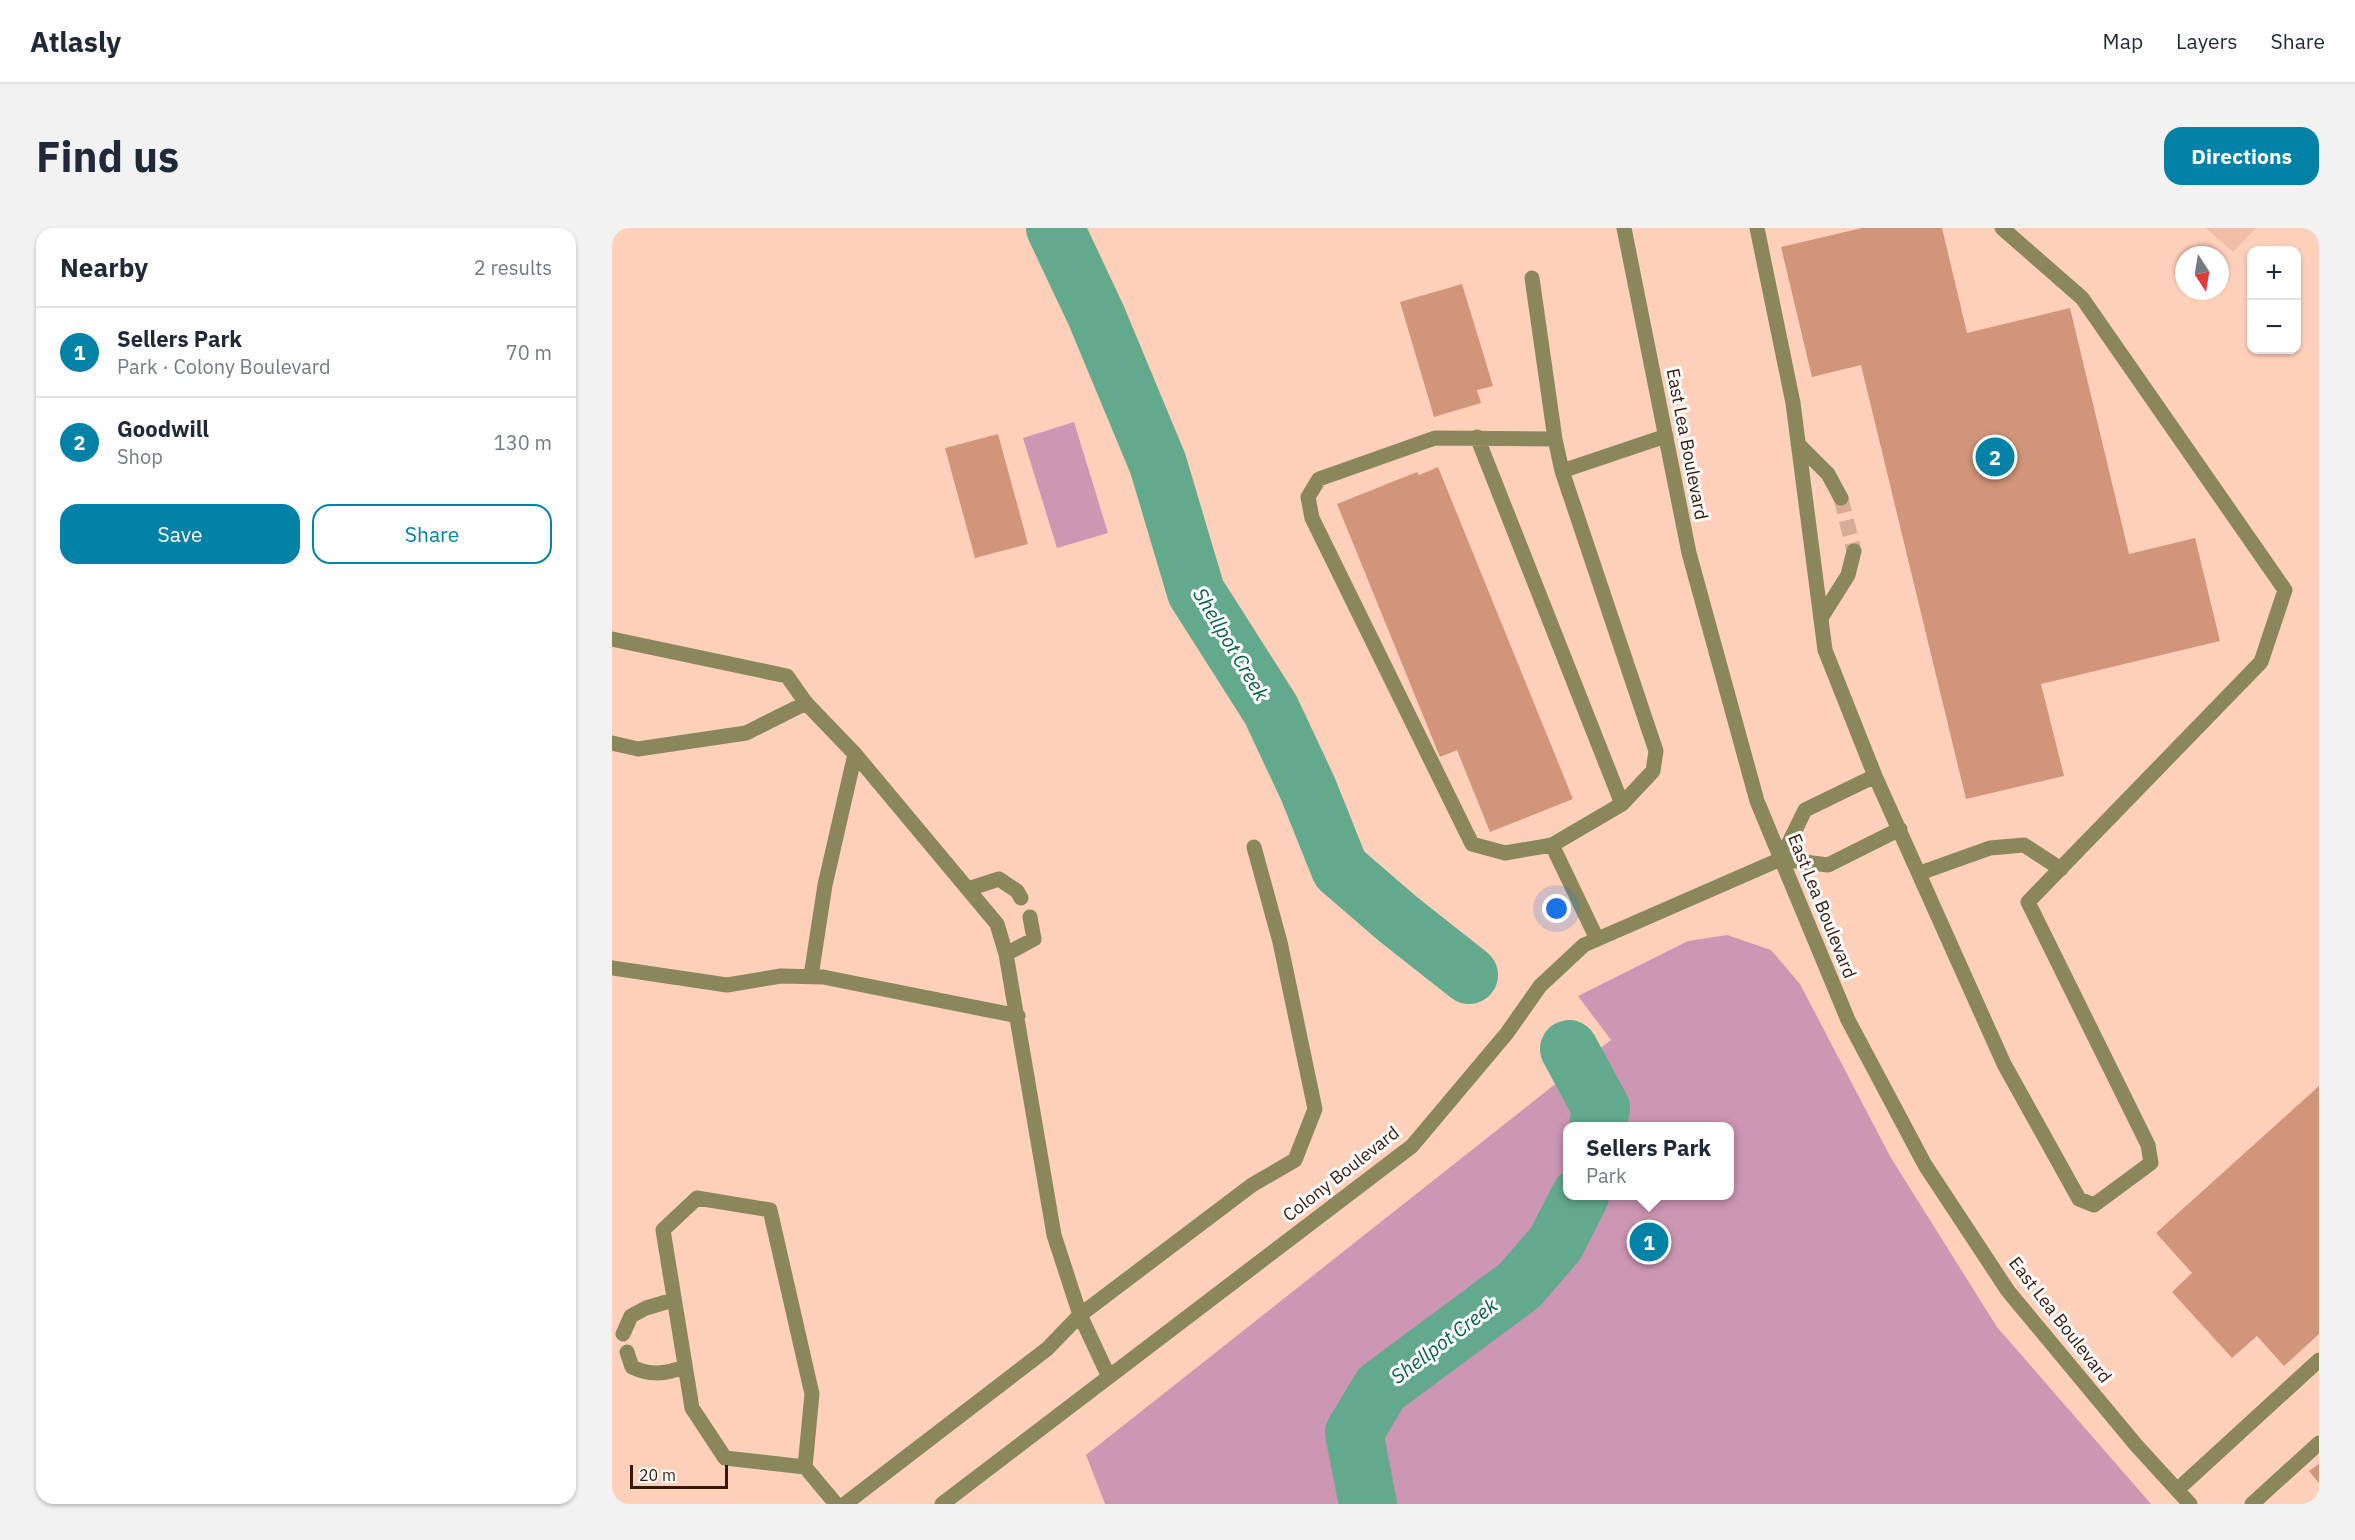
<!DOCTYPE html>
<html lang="en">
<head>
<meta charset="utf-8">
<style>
	body { margin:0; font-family:"IBM Plex Sans",sans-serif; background:#f2f2f3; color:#1f2937 }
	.controls { position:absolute; right:18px; top:18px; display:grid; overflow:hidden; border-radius:12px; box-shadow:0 2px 4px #0004 }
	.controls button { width:54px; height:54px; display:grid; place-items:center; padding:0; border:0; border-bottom:2px solid #e0e1e3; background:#fff; color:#1f2937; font:30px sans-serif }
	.compass { position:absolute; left:1563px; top:18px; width:54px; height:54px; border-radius:50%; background:#fff; box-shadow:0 2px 4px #0004; rotate:168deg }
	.scale { position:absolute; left:18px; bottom:15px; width:98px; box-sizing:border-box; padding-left:6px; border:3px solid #35190a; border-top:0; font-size:16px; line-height:21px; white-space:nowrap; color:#35190a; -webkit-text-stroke:4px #fbfbfb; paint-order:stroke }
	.you { position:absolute; left:945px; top:681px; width:21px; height:21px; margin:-15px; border:4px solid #fff; border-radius:50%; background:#1a73e8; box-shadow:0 0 0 9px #1a73e833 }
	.badge { display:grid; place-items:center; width:39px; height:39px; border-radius:50%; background:#0382a7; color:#fff; font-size:20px; font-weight:700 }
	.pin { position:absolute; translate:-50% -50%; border:3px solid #fff; box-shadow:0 2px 6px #0006 }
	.popup { position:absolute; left:951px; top:894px; width:171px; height:78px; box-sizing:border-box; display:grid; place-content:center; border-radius:12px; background:#fff; filter:drop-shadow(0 2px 4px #0005); font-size:20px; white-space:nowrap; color:#747a83 }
	.popup b { font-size:22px; color:#1f2937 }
	.popup::after { content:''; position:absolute; left:50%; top:100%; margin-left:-12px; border:12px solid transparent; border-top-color:#fff }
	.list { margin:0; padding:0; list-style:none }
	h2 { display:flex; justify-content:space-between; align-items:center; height:78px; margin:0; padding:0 24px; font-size:26px }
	h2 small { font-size:20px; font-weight:400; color:#747a83 }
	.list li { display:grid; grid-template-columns:39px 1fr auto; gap:18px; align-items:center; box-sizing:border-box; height:90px; padding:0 24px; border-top:2px solid #e0e1e3 }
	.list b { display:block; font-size:22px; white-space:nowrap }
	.list p { margin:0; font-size:20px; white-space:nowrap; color:#747a83 }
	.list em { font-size:20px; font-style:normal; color:#747a83 }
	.actions { display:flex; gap:12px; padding:18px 24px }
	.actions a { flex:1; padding:14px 0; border:2px solid #0382a7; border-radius:18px; text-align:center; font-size:21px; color:#0382a7 }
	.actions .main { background:#0382a7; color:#fff }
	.map { position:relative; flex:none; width:1707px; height:1276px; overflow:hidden; border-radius:18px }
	header { display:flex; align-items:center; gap:36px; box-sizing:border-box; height:84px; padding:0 30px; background:#fff; border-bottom:2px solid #e0e1e3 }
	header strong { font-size:28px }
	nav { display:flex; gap:33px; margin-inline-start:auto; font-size:21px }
	.intro { display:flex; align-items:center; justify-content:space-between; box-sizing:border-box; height:144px; padding:0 36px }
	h1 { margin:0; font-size:42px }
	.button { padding:15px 27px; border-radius:18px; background:#0382a7; color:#fff; font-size:21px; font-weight:700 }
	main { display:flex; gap:36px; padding:0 36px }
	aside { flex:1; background:#fff; border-radius:18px; box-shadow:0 2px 4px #0004 }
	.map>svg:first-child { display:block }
</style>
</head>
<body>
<header>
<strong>Atlasly</strong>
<nav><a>Map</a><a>Layers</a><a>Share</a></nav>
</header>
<div class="intro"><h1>Find us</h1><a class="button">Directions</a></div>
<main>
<aside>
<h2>Nearby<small>2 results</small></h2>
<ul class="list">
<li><span class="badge">1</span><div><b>Sellers Park</b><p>Park · Colony Boulevard</p></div><em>70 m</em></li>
<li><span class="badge">2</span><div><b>Goodwill</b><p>Shop</p></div><em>130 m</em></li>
</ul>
<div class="actions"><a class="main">Save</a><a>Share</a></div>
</aside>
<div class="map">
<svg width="1707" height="1276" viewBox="0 0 1707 1276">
	<rect width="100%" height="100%" fill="#fecfb9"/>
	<!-- built -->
	<path fill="#f0bea6" d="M1594,0H1644L1621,24Z"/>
	<!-- green -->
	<path fill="#cd96b3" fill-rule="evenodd" d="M462,194L496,305L445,320L411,210Z
		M1115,707L1159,722L1188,756L1279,930L1385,1099L1539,1276H493L474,1227L999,812L966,768L1076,713ZM956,898H1118V968H956Z"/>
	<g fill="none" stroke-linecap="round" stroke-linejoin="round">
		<!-- river -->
		<path stroke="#63a98d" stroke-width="58" d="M443,0L484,87L546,236L584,364L659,482L696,561L728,641L786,691L857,747
			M957,821L989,880L986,898
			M756,1276L742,1205L769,1160L908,1057L944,1015L968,968"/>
	</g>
	<!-- building -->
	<path fill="#d19579" d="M1250,0H1330L1355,105L1458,80L1517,326L1583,310L1608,413L1429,456L1452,548L1354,571L1249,137L1200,149L1169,19Z
		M850,56L881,158L865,162L869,175L822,189L788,74Z
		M386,206L416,316L363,330L333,220Z
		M826,239L961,571L878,604L845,522L828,529L725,276L805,244L807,247Z
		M1707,858V1106L1672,1138L1645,1108L1620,1130L1560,1064L1580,1045L1544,1005Z
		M1707,1236V1255L1697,1243Z"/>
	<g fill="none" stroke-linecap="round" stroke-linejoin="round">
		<!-- minor-tunnel -->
		<path stroke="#d6ab96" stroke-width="15" stroke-dasharray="15 8" stroke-linecap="butt" d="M1229,270L1242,323"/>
		<!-- minor -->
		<path stroke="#8a885a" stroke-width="15" d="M1012,0L1077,325L1145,573L1236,792L1313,937L1396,1063L1524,1217L1578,1276
			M1145,0L1181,175L1213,422L1263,548L1392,836L1467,971L1482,977L1539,935L1536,917L1416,674L1649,434L1673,362L1470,70L1390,0
			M920,50L943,211L950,243L1044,523L1041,543L1010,576L940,617L893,625L860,616L700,290L696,269L707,251L823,210L943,211
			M865,209L1010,576
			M1186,216L1216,246L1229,270
			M950,243L1054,208
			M1209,390L1236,347L1242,323
			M0,411L175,448L194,475L243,526L385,696L394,726L442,1007L468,1087L435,1121L233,1276
			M0,515L26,521L134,505L194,475
			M940,617L985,711
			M1169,631L1193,582L1263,548
			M1169,631L1216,637L1288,601
			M1308,645L1378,620L1412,617L1449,641
			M356,661L387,651L405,663L409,670
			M394,726L422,711L418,689
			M0,740L115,757L169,748L211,749L406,788
			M199,748L213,657L243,526
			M11,1106L19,1088L34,1080L61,1072
			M15,1124L20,1139C39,1148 53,1146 72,1139
			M497,1149L468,1087L640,957L683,932L703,881L668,714L642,619
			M193,1239L200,1166L158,982L85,970L51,1002L80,1180L113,1230L193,1239L224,1276
			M1565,1262L1707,1132
			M330,1276L800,918L895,805L928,758L972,717L1169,631
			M1640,1276L1707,1215"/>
	</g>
	<g text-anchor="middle" stroke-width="6" stroke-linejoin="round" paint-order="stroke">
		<!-- street labels -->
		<g font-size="18" fill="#35190a" stroke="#fbfbfb">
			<text transform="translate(1075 216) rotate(79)" y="6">East Lea Boulevard</text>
			<text transform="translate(1210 678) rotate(68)" y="6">East Lea Boulevard</text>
			<text transform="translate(729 946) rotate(-38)" y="6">Colony Boulevard</text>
			<text transform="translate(1448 1092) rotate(52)" y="6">East Lea Boulevard</text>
		</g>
		<!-- water labels -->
		<g font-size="20" font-style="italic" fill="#036247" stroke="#fbfbfb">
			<text transform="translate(619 416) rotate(59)" y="7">Shellpot Creek</text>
			<text transform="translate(832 1113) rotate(-37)" y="7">Shellpot Creek</text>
		</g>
	</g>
</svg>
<div class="controls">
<button>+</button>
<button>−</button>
</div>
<svg class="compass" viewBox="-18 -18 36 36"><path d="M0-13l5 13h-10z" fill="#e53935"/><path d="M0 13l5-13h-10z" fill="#747a83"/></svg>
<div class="scale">20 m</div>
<div class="you"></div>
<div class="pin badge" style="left:1037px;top:1014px">1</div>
<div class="popup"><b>Sellers Park</b>Park</div>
<div class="pin badge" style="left:1383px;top:229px">2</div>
</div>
</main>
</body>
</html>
